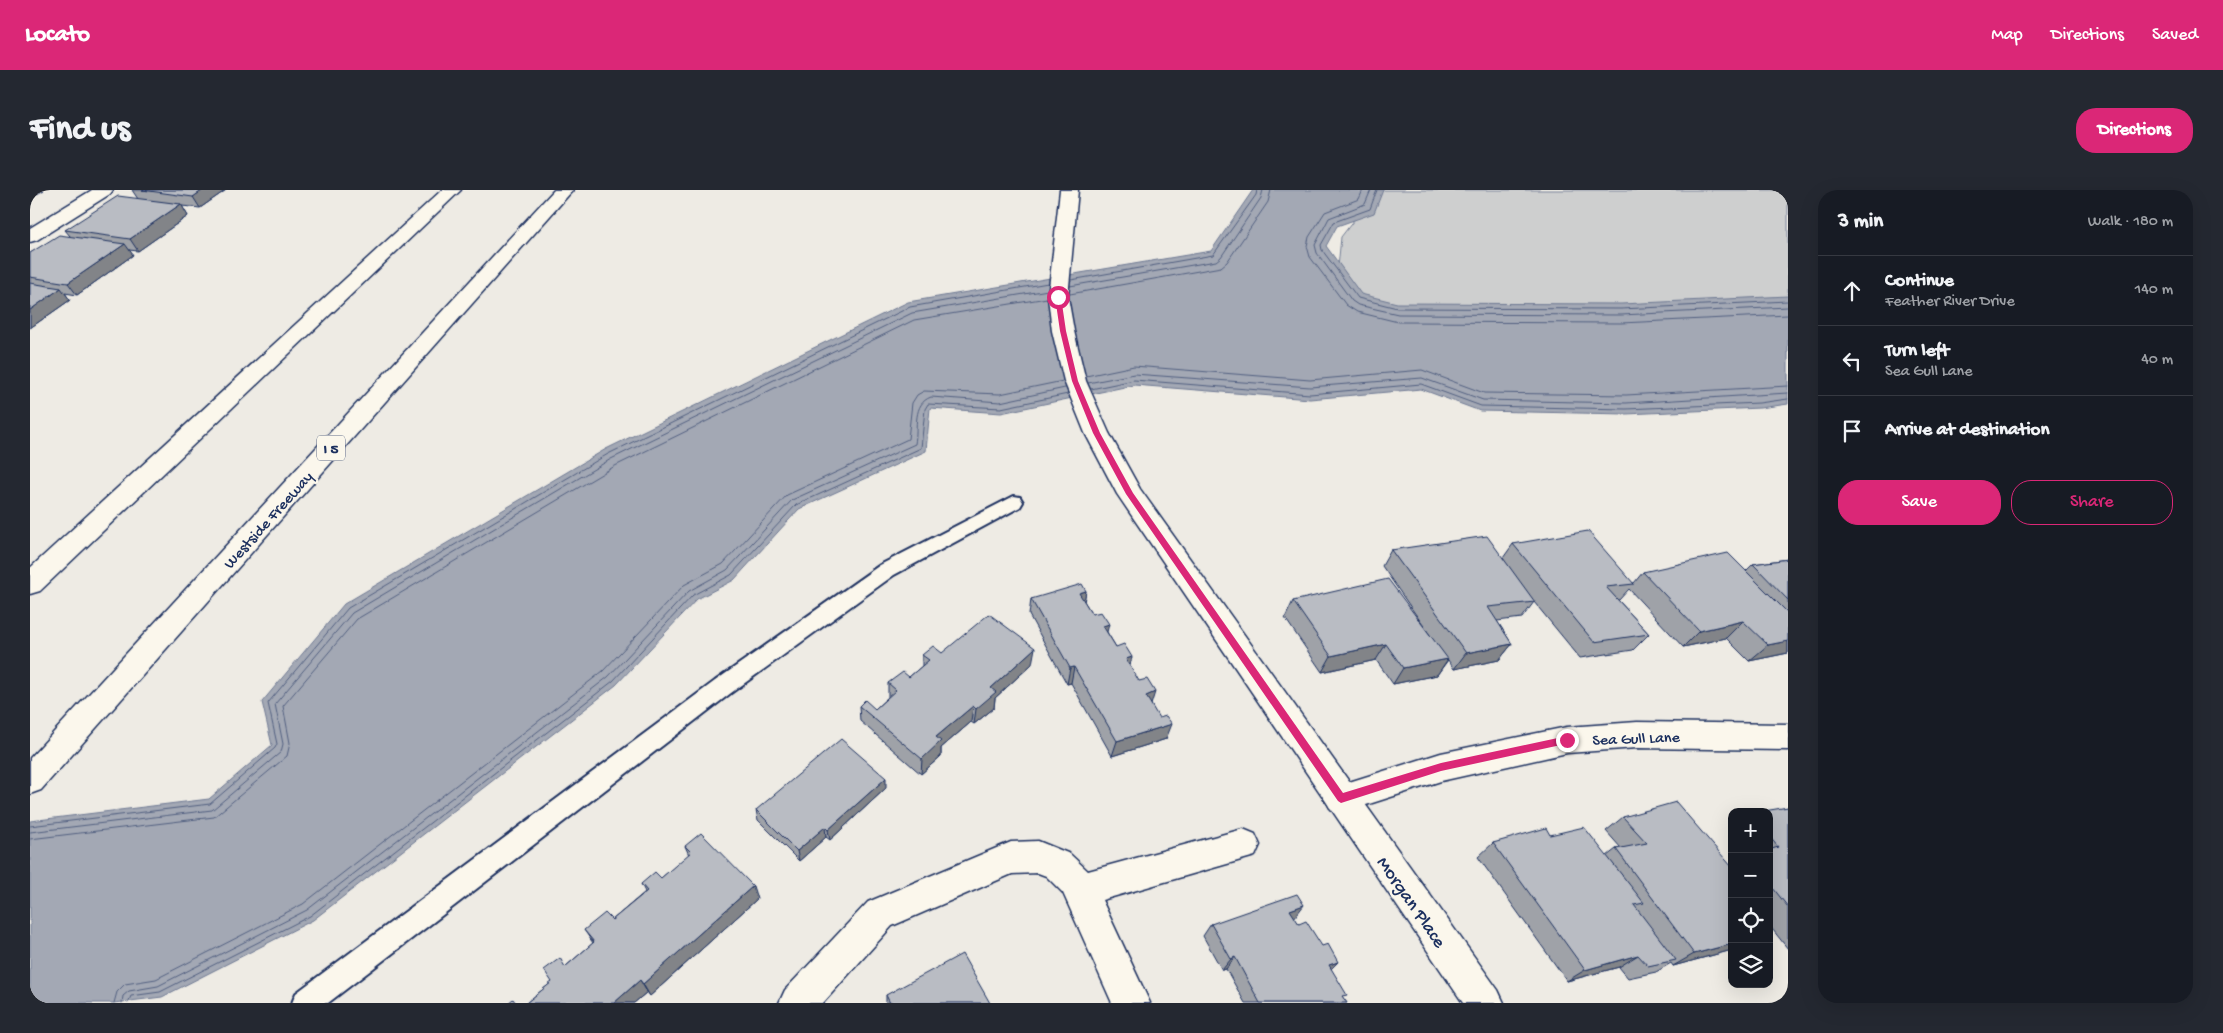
<!DOCTYPE html>
<html lang="en">
<head>
<meta charset="utf-8">
<style>
	body { margin:0; font-family:"Gochi Hand",sans-serif; background:#242831; color:#f1f3f6 }
	.controls { position:absolute; right:15px; bottom:15px; display:grid; overflow:hidden; border-radius:10px; box-shadow:0 5px 20px #0002 }
	.controls button { width:45px; height:45px; display:grid; place-items:center; padding:0; border:0; border-bottom:1px solid #363941; background:#171b24; color:#f1f3f6; font:25px sans-serif }
	.stop { position:absolute; width:15px; height:15px; margin:-11px; border:4px solid #db2777; border-radius:50%; background:#fff }
	.stop.end { background:#db2777; border-color:#fff; box-shadow:0 1px 5px #0008 }
	.list { margin:0; padding:0; list-style:none }
	h2 { display:flex; justify-content:space-between; align-items:center; height:65px; margin:0; padding:0 20px; font-size:21px }
	h2 small { font-size:16px; font-weight:400; color:#9ea1a6 }
	.list li { display:grid; grid-template-columns:32px 1fr auto; gap:15px; align-items:center; box-sizing:border-box; height:70px; padding:0 20px; border-top:1px solid #363941 }
	.list b { display:block; font-size:19px; white-space:nowrap }
	.list p { margin:0; font-size:16px; white-space:nowrap; color:#9ea1a6 }
	.list em { font-size:16px; font-style:normal; color:#9ea1a6 }
	.actions { display:flex; gap:10px; padding:15px 20px }
	.actions a { flex:1; padding:11px 0; border:1px solid #db2777; border-radius:20px; text-align:center; font-size:18px; color:#db2777 }
	.actions .main { background:#db2777; color:#fff }
	.icon { flex:none; width:28px; height:28px; fill:none; stroke:currentColor; stroke-width:2; stroke-linecap:round; stroke-linejoin:round }
	.map { position:relative; flex:none; width:1758px; height:813px; overflow:hidden; border-radius:20px }
	header { display:flex; align-items:center; gap:30px; box-sizing:border-box; height:70px; padding:0 25px; background:#db2777; color:#fff }
	header strong { font-size:24px }
	nav { display:flex; gap:28px; margin-inline-start:auto; font-size:18px }
	.intro { display:flex; align-items:center; justify-content:space-between; box-sizing:border-box; height:120px; padding:0 30px }
	h1 { margin:0; font-size:35px }
	.button { padding:12px 22px; border-radius:20px; background:#db2777; color:#fff; font-size:18px; font-weight:700 }
	main { display:flex; gap:30px; padding:0 30px }
	aside { flex:1; background:#171b24; border-radius:20px; box-shadow:0 5px 20px #0002 }
	.map>svg:first-child { display:block }
</style>
</head>
<body>
<header>
<strong>Locato</strong>
<nav><a>Map</a><a>Directions</a><a>Saved</a></nav>
</header>
<div class="intro"><h1>Find us</h1><a class="button">Directions</a></div>
<main>
<div class="map">
<svg width="1758" height="813" viewBox="0 0 1758 813">
	<rect width="100%" height="100%" fill="#eeebe4"/>
	<filter id="ink" filterUnits="userSpaceOnUse"><feTurbulence type="fractalNoise" baseFrequency=".02" numOctaves="2"/><feDisplacementMap in="SourceGraphic" scale="10" xChannelSelector="R" yChannelSelector="G"/><feConvolveMatrix kernelMatrix="1 2 1 2 8 2 1 2 1" color-interpolation-filters="sRGB"/></filter>
	<g filter="url(#ink)">
		<!-- green -->
		<path fill="#cecfcf" stroke="#747f96" d="M1347,0H1758V139L1414,135L1305,108L1311,47Z"/>
		<!-- water -->
		<path fill="#a3a8b4" stroke="#6d7892" d="M1223,0H1353L1344,23L1307,36L1296,56L1331,104L1367,113L1591,114L1758,106V214L1730,218L1596,224L1450,221L1391,199L1280,209L1104,195L971,223L900,218L896,261L769,319L704,390L667,409L586,495L283,730L132,807L84,813H0V631L179,609L242,555L232,512L314,414L576,259L878,112L1181,61Z"/>
		<g fill="none" stroke-linecap="round" stroke-linejoin="round">
			<!-- shore -->
			<path stroke="#515f80" stroke-width="1" d="M1333,0L1329,9L1295,22L1279,47L1277,56L1280,67L1316,115L1327,122L1368,132L1591,133L1758,125
				M1341,0L1335,14L1299,28L1285,55L1287,63L1322,111L1328,115L1368,124L1591,125L1758,117
				M1347,0L1340,19L1304,32L1291,55L1292,60L1328,108L1367,118L1591,119L1758,111
				M1041,90L1183,65L1226,5L1227,0
				M1040,96L1186,71L1191,67L1231,8L1233,0
				M1040,104L1191,77L1197,72L1238,12L1241,0
				M1056,186L1104,176L1280,190L1392,180L1454,203L1596,205L1758,196
				M1058,193L1104,184L1280,197L1392,188L1453,210L1596,213L1758,203
				M1061,199L1104,190L1280,204L1391,194L1451,216L1596,219L1729,213L1758,209
				M0,636L180,614L245,558L247,554L238,513L318,418L578,264L880,117L1018,93
				M0,642L182,620L251,562L253,554L245,514L322,423L581,269L882,123L1018,100
				M0,649L184,627L257,566L260,553L253,516L327,429L585,276L884,130L1017,108
				M84,813L87,802L95,794L126,789L273,714L573,481L654,395L693,374L757,305L878,249L882,213L887,205L894,201L970,204L1033,191
				M92,813L93,806L99,801L128,796L277,720L578,487L659,401L697,380L762,310L885,254C888,237 882,214 901,207L970,212L1035,198
				M98,813L101,806L130,802L280,726L583,491L663,405L701,385L766,315L891,258L895,219L898,214L971,218L1038,204"/>
			<!-- lane casing -->
			<g stroke="#1b2f5e" stroke-width="4">
				<path id="lane" d="M984,306L990,307L993,312L990,317L864,385L701,503L298,813H262L266,803L685,491L850,375Z"/>
			</g>
			<!-- street casing -->
			<g stroke="#1b2f5e" stroke-width="3">
				<path id="street" d="M62,0H83L80,4L7,50L0,52V38Z
					M1607,532L1758,534V560L1607,558L1537,563L1411,591L1311,623L1300,618L1295,608L1300,598L1411,563L1537,537Z
					M1213,639L1225,644L1230,655L1225,666L1072,710L1120,813H1082L1033,703L1016,686L1008,683L982,684L862,736L793,813H749L755,800L838,712L969,657L981,652L1008,651L1040,664L1058,681Z"/>
			</g>
			<!-- secondary casing -->
			<g stroke="#1b2f5e" stroke-width="3">
				<path id="secondary" d="M1030,0H1048L1038,107L1044,141L1056,191L1079,243L1110,299L1468,800L1474,813H1433L1087,304L1055,243L1034,191L1022,141L1018,107Z"/>
			</g>
			<!-- highway casing -->
			<g stroke="#1b2f5e" stroke-width="3">
				<path id="highway" d="M412,0H431L10,401L0,404V378Z
					M524,0H543L11,600L0,604V568Z"/>
			</g>
			<!-- lane -->
			<use href="#lane" fill="#fbf7ec" fill-rule="evenodd"/>
			<!-- street -->
			<use href="#street" fill="#fbf7ec" fill-rule="evenodd"/>
			<!-- secondary -->
			<use href="#secondary" fill="#fbf7ec" fill-rule="evenodd"/>
			<!-- highway -->
			<use href="#highway" fill="#fbf7ec" fill-rule="evenodd"/>
		</g>
		<!-- wall -->
		<path fill="#9fa2a8" stroke="#1b2f5e" d="M102,0H196L170,18L152,16L158,26L108,61L99,60L103,65L47,105L35,103L40,110L0,138V63L40,46L35,40L108,9Z
			M1483,354L1604,393L1613,382L1716,381L1723,374L1758,369V463L1719,471L1696,448L1653,457L1599,399L1589,410H1588L1619,444L1603,460L1550,468L1504,412L1492,428L1467,431L1482,454L1469,470L1424,479L1418,470L1407,485L1363,494L1346,470L1292,482L1255,428L1263,411L1400,445L1352,376L1361,360L1473,368Z
			M1056,401L1054,411L1062,424L1077,442L1086,457L1100,476L1121,514L1136,549L1082,566L1041,493L1037,494L999,425L1001,409Z
			M912,463L1002,474L965,508L964,518L944,534L941,532L911,558V566L891,584L830,531L829,516L845,519L858,507V493L879,487L892,476V465Z
			M856,598L800,650L796,647L769,671L728,630L726,620Z
			M1758,617V759L1739,735V622Z
			M1593,627L1702,677V760L1643,776L1641,773L1626,782L1598,788L1589,777L1537,791L1448,667L1463,653L1520,645L1577,666L1586,659L1591,658L1576,641Z
			M655,656L727,709L620,806L617,802L604,813H496L522,792L536,776L563,753L554,740L582,730L615,702L611,694L631,688L659,665Z
			M1264,727L1269,734L1308,772L1301,779L1313,808L1317,813H1215L1196,779L1192,780L1173,746L1181,734Z
			M856,805L960,813H856Z"/>
		<!-- shaded-wall -->
		<path fill="#828488" stroke="#1b2f5e" d="M0,0H14L0,8Z
			M173,0H196L170,18L163,7Z
			M151,14L158,26L108,61L100,49Z
			M95,54L103,65L47,105L38,93Z
			M31,98L40,110L0,138V120Z
			M1056,401L1053,418L1049,403Z
			M1713,431L1696,448L1653,457L1669,441Z
			M1079,434L1075,450L1073,436Z
			M1758,451V463L1719,471L1738,455Z
			M1356,454L1346,470L1292,482L1301,466Z
			M1482,454L1469,470L1424,479L1436,463Z
			M1005,458L1002,474L965,508L964,518L944,534L946,519L961,498Z
			M1102,467L1098,483L1096,469Z
			M1418,469L1407,485L1363,494L1373,478Z
			M1044,477L1041,493L1037,494L1040,478Z
			M1125,502L1120,518L1116,506Z
			M943,516L941,532L911,558V566L891,584L892,569L906,547Z
			M1142,534L1136,549L1082,566L1087,551Z
			M856,588V598L800,650L798,640Z
			M795,637L796,647L769,671L767,661Z
			M723,696L727,709L620,806L613,794Z
			M1274,715L1264,728L1260,720Z
			M1702,754V760L1643,776L1664,764Z
			M1608,765L1589,777L1537,791L1555,780Z
			M1205,767L1196,779L1192,780L1201,769Z
			M1308,772L1296,784L1299,775Z
			M610,790L617,802L604,813H584Z"/>
		<!-- building -->
		<path fill="#b9bcc3" stroke="#1b2f5e" d="M112,0H173L163,7Z
			M88,6L151,14L100,49L35,40Z
			M29,45L95,54L38,93L0,87V63Z
			M0,93L31,98L0,120Z
			M1558,341L1604,394L1576,397L1619,444L1564,452L1483,354Z
			M1457,346L1505,412L1458,417L1482,454L1436,463L1361,360Z
			M1698,363L1758,423V451L1738,455L1713,431L1669,441L1613,382Z
			M1758,369V410L1723,374Z
			M1358,389L1418,469L1373,478L1356,454L1301,466L1263,411Z
			M1052,394L1056,401L1049,403L1062,424L1071,422L1079,434L1073,436L1086,457L1094,454L1102,467L1096,469L1109,491L1117,489L1125,502L1116,506L1129,528L1136,526L1142,534L1087,551L1044,477L1040,478L1001,409Z
			M959,424L1005,458L961,498L966,502L946,519L943,516L906,547L911,551L892,569L829,516L835,510L845,519L866,500L858,493L873,482L879,487L899,470L892,465L903,456L912,463Z
			M811,549L856,588L798,640L795,637L767,661L726,620Z
			M1646,612L1702,677V754L1664,764L1586,659L1617,653L1593,627Z
			M1758,617V717L1739,693V660L1748,657L1739,646V622H1728Z
			M1554,637L1614,713L1604,715L1646,770L1618,776L1608,765L1555,780L1463,653L1516,638L1520,645Z
			M671,643L723,696L613,794L610,790L584,813H496L522,792L514,780L530,768L535,777L564,752L554,740L575,723L582,730L617,701L611,694L625,682L631,688L661,662L655,656Z
			M1267,704L1274,715L1260,720L1269,734L1276,731L1292,756L1298,754L1308,772L1299,775L1317,805L1312,806L1317,813H1230L1205,767L1201,769L1181,734Z
			M932,764L960,813H860L856,805Z
			M483,809L486,813H478Z"/>
	</g>
	<!-- route -->
	<path fill="#db2777" d="M1028,105L1031,107L1036,141L1048,191L1070,243L1103,303L1313,603L1411,573L1537,546L1540,547V553L1411,581L1311,613L1308,611L1096,304L1063,243L1042,191L1030,141L1025,107Z"/>
	<g text-anchor="middle" stroke-width="4.5" stroke-linejoin="round" paint-order="stroke">
		<!-- shield labels -->
		<rect fill="#fbf7ec" stroke="#5e6b89" stroke-width="1" x="287" y="245.5" width="28" height="25" rx="4"/>
		<g font-size="15" font-weight="bold" fill="#1b2f5e">
			<text x="301" y="263">I 5</text>
		</g>
		<!-- street labels -->
		<g font-size="16" fill="#1b2f5e" stroke="#fbf7ec">
			<text transform="translate(237 329) rotate(-48)" y="6">Westside Freeway</text>
			<text transform="translate(1606 547) rotate(-2)" y="6">Sea Gull Lane</text>
		</g>
		<!-- near-street labels -->
		<g font-size="19" fill="#1b2f5e" stroke="#fbf7ec">
			<text transform="translate(1383 711) rotate(55)" y="7">Morgan Place</text>
		</g>
	</g>
</svg>
<div class="controls">
<button>+</button>
<button>−</button>
<button><svg class="icon" aria-label="locate" viewBox="0 0 24 24"><circle cx="12" cy="12" r="6"/><path d="M12 2v4M12 18v4M2 12h4M18 12h4"/></svg></button>
<button><svg class="icon" aria-label="layers" viewBox="0 0 24 24"><path d="M12 4l9 5-9 5-9-5zM3 14l9 5 9-5"/></svg></button>
</div>
<div class="stop" style="left:1028px;top:107px"></div>
<div class="stop end" style="left:1537px;top:550px"></div>
</div>
<aside>
<h2>3 min<small>Walk · 180 m</small></h2>
<ul class="list">
<li><svg class="icon" aria-label="ahead" viewBox="0 0 24 24"><path d="M12 20V5M6 11l6-6 6 6"/></svg><div><b>Continue</b><p>Feather River Drive</p></div><em>140 m</em></li>
<li><svg class="icon" aria-label="left" viewBox="0 0 24 24"><path d="M17 20v-9H6M10 6l-5 5 5 5"/></svg><div><b>Turn left</b><p>Sea Gull Lane</p></div><em>40 m</em></li>
<li><svg class="icon" aria-label="arrive" viewBox="0 0 24 24"><path d="M6 21V4h12l-3 4 3 4H6"/></svg><div><b>Arrive at destination</b></div></li>
</ul>
<div class="actions"><a class="main">Save</a><a>Share</a></div>
</aside>
</main>
</body>
</html>
